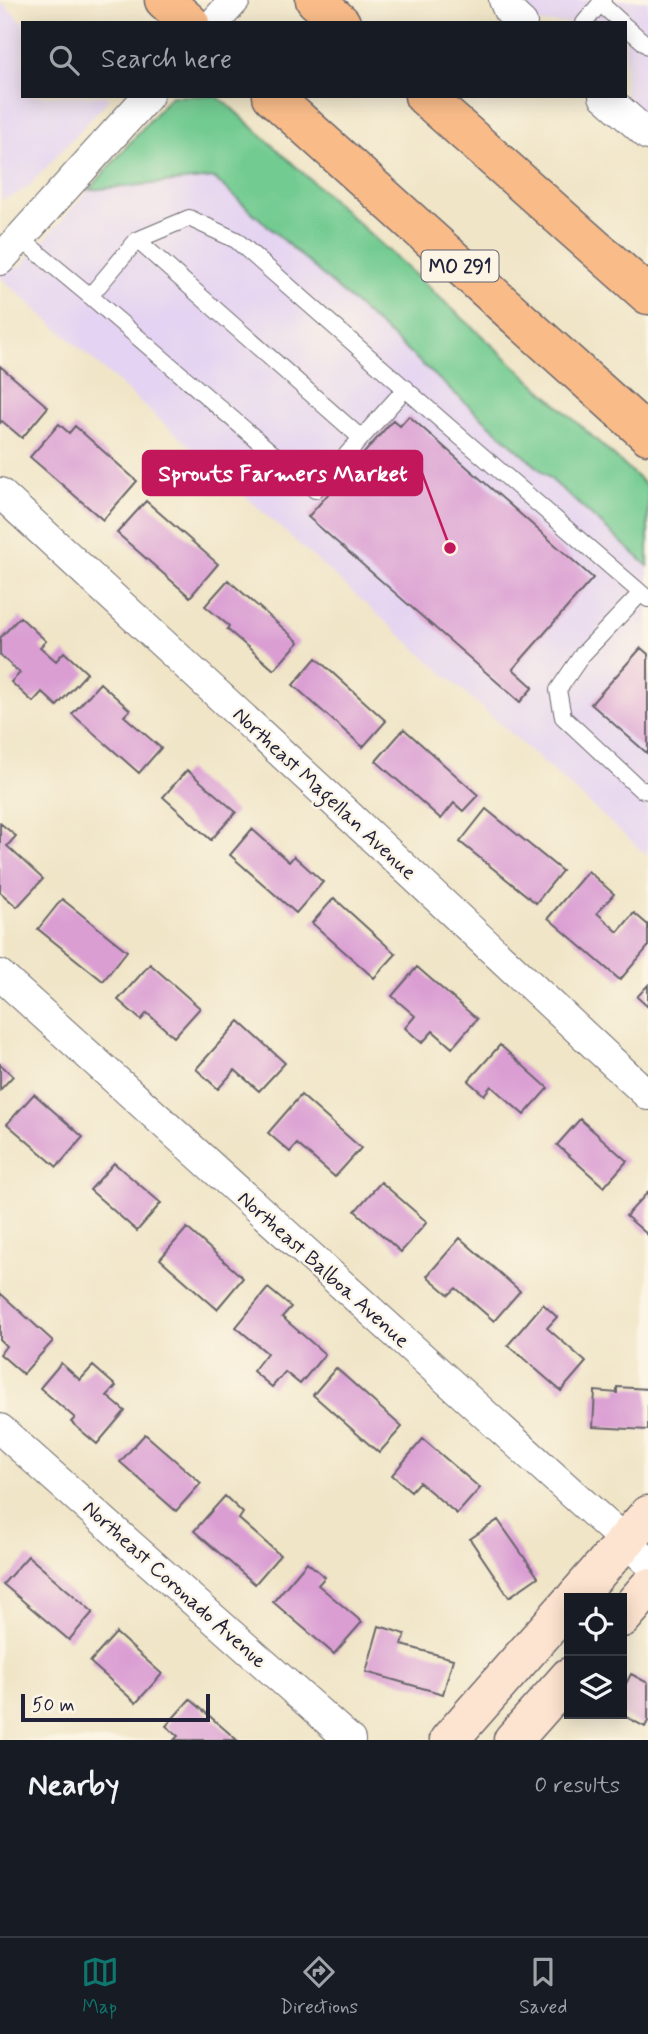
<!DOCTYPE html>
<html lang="en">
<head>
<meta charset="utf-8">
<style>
	body { margin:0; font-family:Mynerve,sans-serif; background:#20242c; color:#f1f3f6 }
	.controls { position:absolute; right:21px; bottom:21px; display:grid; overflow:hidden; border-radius:0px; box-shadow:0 4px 18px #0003 }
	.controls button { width:63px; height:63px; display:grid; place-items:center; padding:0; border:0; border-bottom:2px solid #363941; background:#171b24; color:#f1f3f6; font:35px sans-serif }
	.scale { position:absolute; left:21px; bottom:18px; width:189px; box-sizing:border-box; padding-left:7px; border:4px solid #22223b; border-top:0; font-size:19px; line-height:24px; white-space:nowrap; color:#22223b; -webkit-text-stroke:5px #fcf5e5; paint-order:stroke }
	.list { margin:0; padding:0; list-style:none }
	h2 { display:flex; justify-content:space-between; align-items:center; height:91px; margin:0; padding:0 28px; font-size:30px }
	h2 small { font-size:23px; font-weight:400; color:#9ea1a6 }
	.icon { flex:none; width:38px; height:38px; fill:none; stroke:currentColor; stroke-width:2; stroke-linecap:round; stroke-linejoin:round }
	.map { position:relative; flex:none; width:648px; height:1740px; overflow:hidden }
	.search { position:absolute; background:#171b24; box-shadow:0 4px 18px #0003; left:21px; right:21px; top:21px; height:77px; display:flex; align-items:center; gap:18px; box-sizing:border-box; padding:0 24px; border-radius:0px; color:#9ea1a6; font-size:26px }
	.sheet { height:196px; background:#171b24 }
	nav { display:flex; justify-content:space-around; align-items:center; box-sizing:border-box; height:98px; border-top:2px solid #363941; background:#171b24; font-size:19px; color:#9ea1a6 }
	nav a { display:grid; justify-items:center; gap:4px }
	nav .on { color:#0f766e }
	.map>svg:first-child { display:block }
</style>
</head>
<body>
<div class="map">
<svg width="648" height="1740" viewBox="0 0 648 1740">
	<rect width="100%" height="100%" fill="#fcf5e5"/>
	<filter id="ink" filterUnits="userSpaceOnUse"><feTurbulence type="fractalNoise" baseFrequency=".0143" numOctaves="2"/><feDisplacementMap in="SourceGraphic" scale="14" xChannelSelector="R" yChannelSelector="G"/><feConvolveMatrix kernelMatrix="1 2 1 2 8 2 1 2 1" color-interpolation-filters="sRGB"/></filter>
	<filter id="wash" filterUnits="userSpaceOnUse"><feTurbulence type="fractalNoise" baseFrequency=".00686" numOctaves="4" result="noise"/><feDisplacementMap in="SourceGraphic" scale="28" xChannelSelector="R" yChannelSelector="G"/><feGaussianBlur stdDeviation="1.57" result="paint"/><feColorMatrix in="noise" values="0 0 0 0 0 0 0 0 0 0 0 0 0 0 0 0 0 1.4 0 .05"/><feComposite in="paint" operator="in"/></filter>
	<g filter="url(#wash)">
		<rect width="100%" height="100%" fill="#f0e5c7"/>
		<!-- built -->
		<path fill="#e4d3f2" d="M515,0H648V124L625,96V23H536Z
			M0,1L24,23L23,96H106L109,99L29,186L15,195L1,200Z
			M214,177L648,566V856L0,277V270L20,267L89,190Z"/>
		<!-- green -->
		<path fill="#72cb91" stroke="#4a7666" stroke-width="2" d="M172,96H216L226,103L648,487V566L214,178L89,190L169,98Z"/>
		<g id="blocks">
			<!-- building -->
			<path fill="#da9ed3" d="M0,366L48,407L22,438L2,421L0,423Z
				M409,416L593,578L513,669L533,687L520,702L308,517L393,420L400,426Z
				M59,424L69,433L75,426L137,481L103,520L30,457Z
				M146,501L218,564L190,597L117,533Z
				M228,580L299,642L274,670L227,629L229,626L205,606Z
				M20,617L46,641L40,647L56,661L64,652L87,673L57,706L42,692L33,702L11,682L20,673L0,655V638Z
				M641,648L648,654V754L591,704Z
				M316,658L386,721L363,747L293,685Z
				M100,683L130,710L124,716L161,748L139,773L72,714Z
				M404,729L478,795L463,811L454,803L441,819L376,761Z
				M187,770L236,812L211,840L163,797Z
				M486,809L562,871L536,903L460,842Z
				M0,823L16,836L7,846L43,879L17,907L0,892Z
				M252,829L289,862L294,856L323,882L296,913L230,855Z
				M588,871L614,894L597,913L618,932L634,913L648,925V947L620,980L548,918Z
				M334,898L396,954L374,978L312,923Z
				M62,899L127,951L103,981L38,929Z
				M150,964L200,1008L174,1037L147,1013L141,1020L118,1000Z
				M417,967L477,1019L452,1048L433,1031L422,1043L405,1028L415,1016L392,996Z
				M648,985V1007L637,997Z
				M239,1021L285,1063L259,1091L235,1070L218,1089L196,1069Z
				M500,1045L548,1088L524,1115L491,1086L484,1095L468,1081Z
				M0,1064L13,1076L0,1090Z
				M34,1094L83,1137L57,1167L7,1124Z
				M301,1095L361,1148L335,1177L297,1144L290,1152L268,1133Z
				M580,1119L627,1161L604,1187L557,1145Z
				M114,1163L161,1203L137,1231L90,1190Z
				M381,1182L427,1222L401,1252L355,1211Z
				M648,1192V1235L626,1216Z
				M187,1228L243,1278L217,1309L160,1259Z
				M460,1238L520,1291L494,1321L456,1288L449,1295L427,1276Z
				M268,1288L291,1307L282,1317L325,1354L300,1384L285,1372L272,1387L253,1371L267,1353L236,1327Z
				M0,1293L53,1341L23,1374L0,1354L6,1346L0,1340Z
				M543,1304L557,1317L547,1328L586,1362L561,1391L508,1345Z
				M61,1363L80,1380L93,1366L116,1386L107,1396L125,1411L97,1444L71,1422L75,1418L40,1388Z
				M336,1368L402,1427L379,1453L313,1395Z
				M617,1387L648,1389V1430L593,1427L595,1391L617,1393Z
				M145,1434L201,1483L176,1511L120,1462Z
				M423,1439L480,1488L457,1514L419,1482L411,1491L392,1475Z
				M225,1496L243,1513L239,1519L280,1555L255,1584L194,1531Z
				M498,1520L538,1577L509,1597L470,1539Z
				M28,1556L93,1612L69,1640L3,1584Z
				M307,1562L325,1577L318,1585L362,1622L334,1654L273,1602Z
				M379,1626L405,1634L402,1645L453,1659L443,1694L366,1672Z
				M116,1633L162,1674L136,1703L90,1662Z
				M631,1674L648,1683V1721L645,1727L622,1715V1691Z
				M190,1699L237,1740H174L178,1736L166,1726Z"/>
		</g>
	</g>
	<g filter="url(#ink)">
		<use href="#blocks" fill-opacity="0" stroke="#6a666c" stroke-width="2"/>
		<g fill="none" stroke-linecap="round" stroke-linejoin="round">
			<!-- lane casing -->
			<g stroke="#6a666c" stroke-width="18">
				<path id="lane" d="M600,3L622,23
					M584,23L603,0
					M625,26L648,46
					M20,238L90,296L137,240L189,218L236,240L442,421L648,599
					M137,240L361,438
					M90,296L315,490L406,388
					M641,593L582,655L558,690L563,717L640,789L648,791"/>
			</g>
			<!-- street casing -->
			<g stroke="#6a666c" stroke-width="32">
				<path id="street" d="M504,0L508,10L522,23
					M214,23L235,0
					M604,96L648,135
					M0,260L148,96
					M0,493L343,810L648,1095
					M0,975L648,1562
					M0,1429L350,1740"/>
			</g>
			<!-- secondary casing -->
			<g stroke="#6a666c" stroke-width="41">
				<path id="secondary" d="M575,1598L648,1515
					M622,1618L648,1588
					M449,1740L569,1604
					M513,1740L569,1677"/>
			</g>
			<!-- primary casing -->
			<g stroke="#6a666c" stroke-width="41">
				<path id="primary" d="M164,0L190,23
					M315,0L341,23
					M272,96L648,435
					M424,96L648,295"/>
			</g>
			<!-- lane -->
			<use href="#lane" stroke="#fff" stroke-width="16"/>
			<!-- street -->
			<use href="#street" stroke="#fff" stroke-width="30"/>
			<!-- secondary -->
			<use href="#secondary" stroke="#fde4d0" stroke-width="38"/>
			<!-- primary -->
			<use href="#primary" stroke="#f9bc89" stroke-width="38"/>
		</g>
	</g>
	<g text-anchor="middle" stroke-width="5" stroke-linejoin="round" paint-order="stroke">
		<!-- shield labels -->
		<rect fill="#fcf5e5" stroke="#63616e" stroke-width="2" x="421.5" y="250.5" width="77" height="31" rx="5"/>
		<g font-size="19" font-weight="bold" fill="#22223b">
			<text x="460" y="273">MO 291</text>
		</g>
		<!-- street labels -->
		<g font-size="21" fill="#22223b" stroke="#fcf5e5">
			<text transform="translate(325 793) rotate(43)" y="7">Northeast Magellan Avenue</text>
			<text transform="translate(324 1269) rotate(42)" y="7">Northeast Balboa Avenue</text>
			<text transform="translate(175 1584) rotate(42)" y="7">Northeast Coronado Avenue</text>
		</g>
	</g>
	<!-- callouts -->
	<path fill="none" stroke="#c2185b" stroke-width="2.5" d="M450 548L422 473"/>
	<circle fill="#c2185b" stroke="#fcf5e5" stroke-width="2.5" cx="450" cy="548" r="7"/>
	<rect fill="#c2185b" stroke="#c2185b" stroke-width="2.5" x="143" y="451" width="279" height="44" rx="7"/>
	<g font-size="23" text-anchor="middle" font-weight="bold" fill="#fff">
		<text x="283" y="481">Sprouts Farmers Market</text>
	</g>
</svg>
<div class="controls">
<button><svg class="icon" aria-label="locate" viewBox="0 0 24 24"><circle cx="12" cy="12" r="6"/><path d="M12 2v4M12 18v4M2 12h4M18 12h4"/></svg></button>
<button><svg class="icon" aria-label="layers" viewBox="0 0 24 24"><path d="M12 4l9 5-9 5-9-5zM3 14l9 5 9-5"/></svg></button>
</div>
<div class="scale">50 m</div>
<div class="search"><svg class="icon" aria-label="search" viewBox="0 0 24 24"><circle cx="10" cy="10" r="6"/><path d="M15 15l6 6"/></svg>Search here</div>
</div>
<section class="sheet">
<h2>Nearby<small>0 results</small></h2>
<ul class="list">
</ul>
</section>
<nav>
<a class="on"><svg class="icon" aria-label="map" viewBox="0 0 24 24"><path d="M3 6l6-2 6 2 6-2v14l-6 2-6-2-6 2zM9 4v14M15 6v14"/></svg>Map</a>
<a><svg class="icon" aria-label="directions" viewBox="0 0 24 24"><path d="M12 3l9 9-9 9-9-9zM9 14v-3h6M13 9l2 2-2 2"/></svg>Directions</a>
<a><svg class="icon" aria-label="saved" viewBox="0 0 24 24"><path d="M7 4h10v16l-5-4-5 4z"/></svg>Saved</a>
</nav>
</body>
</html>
